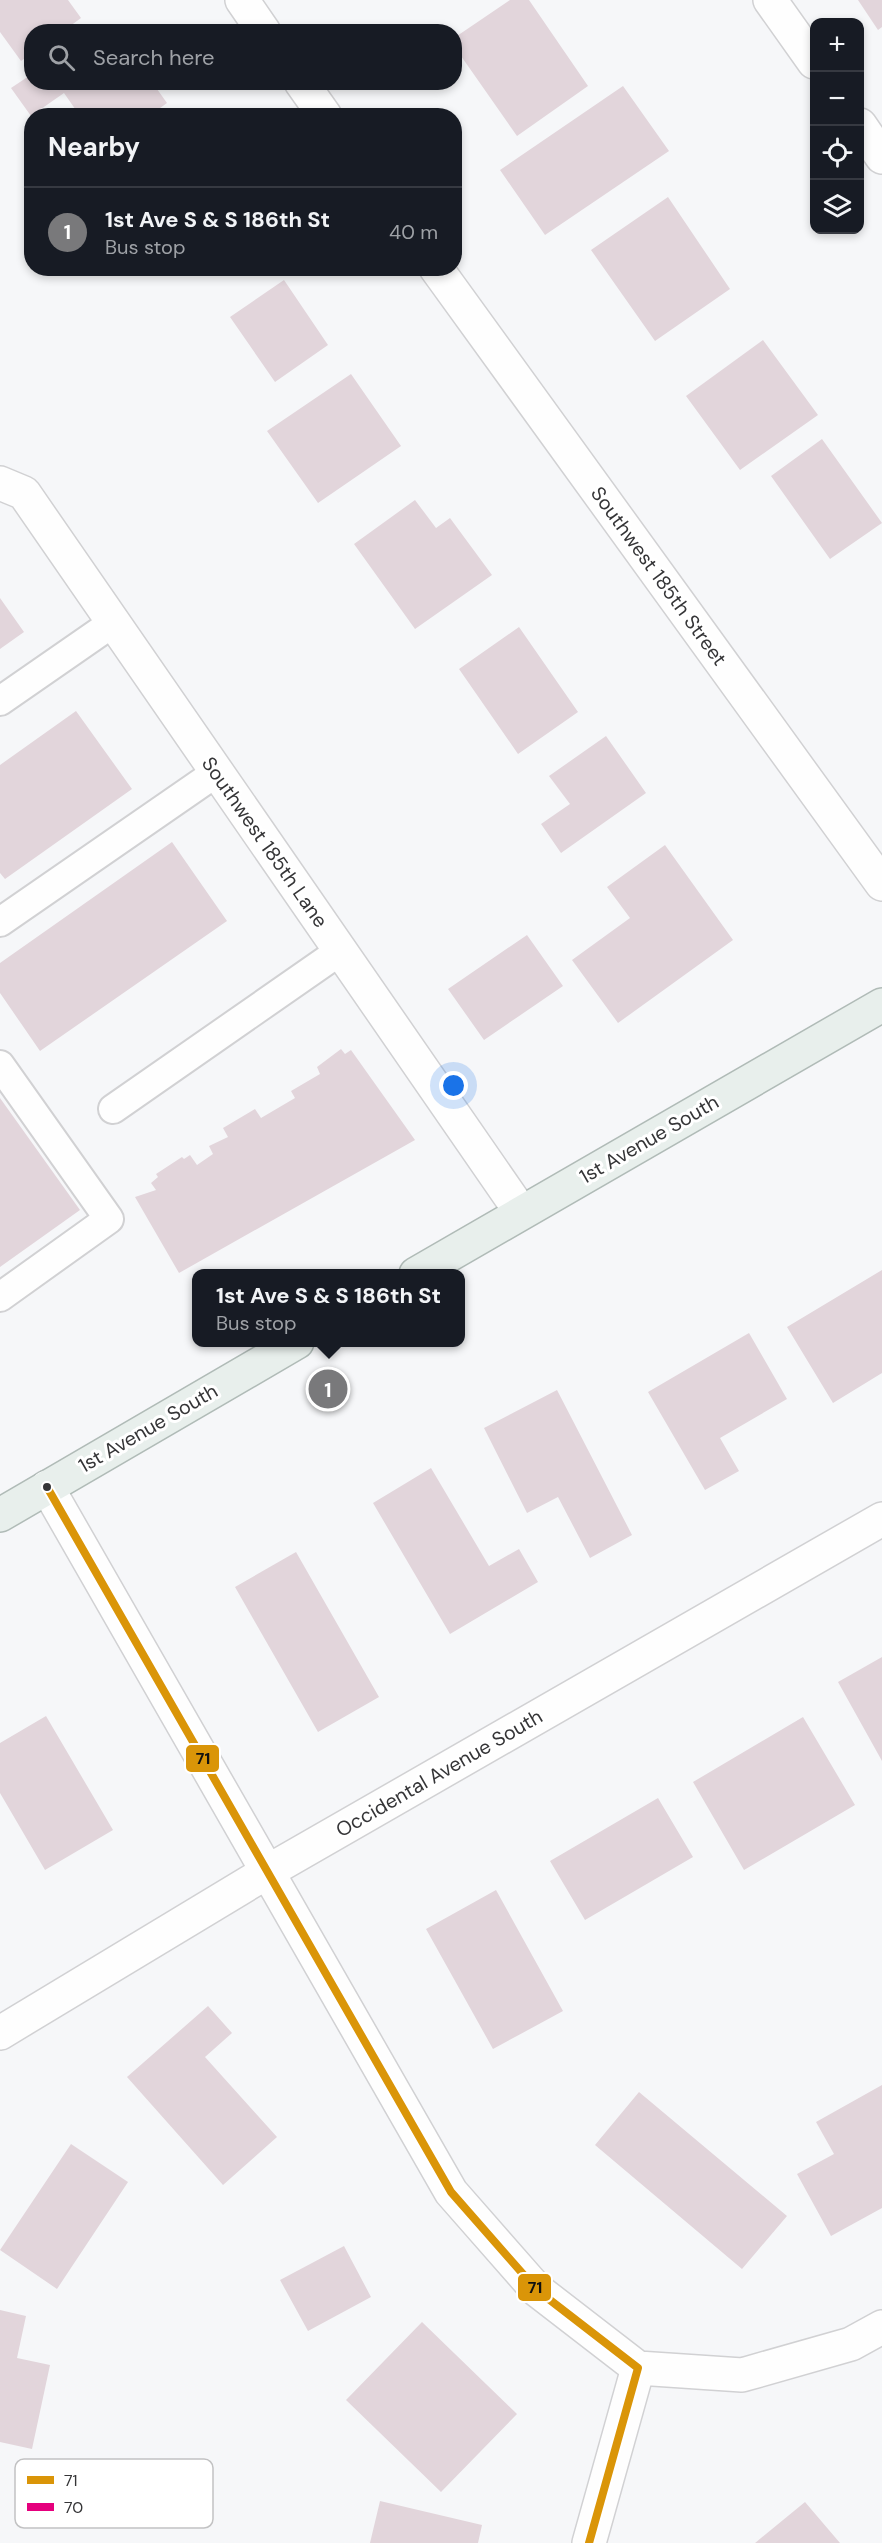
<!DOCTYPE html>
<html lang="en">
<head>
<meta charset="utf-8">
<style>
	body { margin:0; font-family:"DM Sans",sans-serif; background:#20242c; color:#f1f3f6 }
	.controls { position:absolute; right:18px; top:18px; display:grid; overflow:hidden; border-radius:12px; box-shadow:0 3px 9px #0003 }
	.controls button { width:54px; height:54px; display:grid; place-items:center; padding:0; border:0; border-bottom:2px solid #363941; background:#171b24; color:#f1f3f6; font:30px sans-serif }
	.you { position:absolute; left:454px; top:1086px; width:21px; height:21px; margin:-15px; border:4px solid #fff; border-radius:50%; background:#1a73e8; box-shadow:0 0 0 9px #1a73e833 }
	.badge { display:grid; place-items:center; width:39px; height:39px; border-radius:50%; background:#79797b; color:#fff; font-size:20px; font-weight:700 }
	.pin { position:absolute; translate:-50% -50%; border:3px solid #fff; box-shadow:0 2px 6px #0006 }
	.popup { position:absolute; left:192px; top:1269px; width:273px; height:78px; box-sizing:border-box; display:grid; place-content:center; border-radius:12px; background:#171b24; filter:drop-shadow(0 2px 4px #0005); font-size:20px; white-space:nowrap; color:#9ea1a6 }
	.popup b { font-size:22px; color:#f1f3f6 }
	.popup::after { content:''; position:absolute; left:50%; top:100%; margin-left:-12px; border:12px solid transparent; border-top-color:#171b24 }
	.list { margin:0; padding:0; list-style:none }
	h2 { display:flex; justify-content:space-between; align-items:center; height:78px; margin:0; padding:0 24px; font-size:26px }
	h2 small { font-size:20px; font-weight:400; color:#9ea1a6 }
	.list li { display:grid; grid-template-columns:39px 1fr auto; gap:18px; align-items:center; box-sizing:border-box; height:90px; padding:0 24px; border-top:2px solid #363941 }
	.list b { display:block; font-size:22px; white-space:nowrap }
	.list p { margin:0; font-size:20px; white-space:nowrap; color:#9ea1a6 }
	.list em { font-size:20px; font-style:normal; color:#9ea1a6 }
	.icon { flex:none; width:33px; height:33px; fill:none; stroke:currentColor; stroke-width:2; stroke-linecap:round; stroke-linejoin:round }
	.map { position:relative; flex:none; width:882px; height:2543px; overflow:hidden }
	.search { position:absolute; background:#171b24; box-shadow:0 3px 9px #0003; left:24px; top:24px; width:438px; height:66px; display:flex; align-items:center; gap:15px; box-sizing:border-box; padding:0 21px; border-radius:24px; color:#9ea1a6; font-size:22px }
	.panel { position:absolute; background:#171b24; box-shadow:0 3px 9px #0003; left:24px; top:108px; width:438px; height:168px; border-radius:24px }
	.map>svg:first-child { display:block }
</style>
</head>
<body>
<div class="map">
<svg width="882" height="2543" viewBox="0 0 882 2543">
	<rect width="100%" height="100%" fill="#f6f7f9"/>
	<!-- building -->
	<path fill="#e2d5db" d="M0,0H68L81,18L62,32H32V53L21,61L0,32Z
		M510,0H529L588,86L517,136L454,46V38Z
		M858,0H882V27L878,30Z
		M32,74V82H152L167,103L149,116H80L64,93L31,116L11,88Z
		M623,86L669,151L545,235L500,170Z
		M668,197L730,289L655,341L591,250Z
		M284,280L328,345L275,382L230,317Z
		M763,340L818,415L740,470L686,396Z
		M351,374L401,446L318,503L267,431Z
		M822,439L882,523L830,559L771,476Z
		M415,500L436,528L450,518L492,575L415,629L354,544Z
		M0,598L24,632L0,649Z
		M519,627L578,712L518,754L459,669Z
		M76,711L132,789L5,879L0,873V765Z
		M606,736L646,793L561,853L541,824L570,804L549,776Z
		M172,842L227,921L40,1051L0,993V963Z
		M665,845L733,940L618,1023L572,960L630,918L607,887Z
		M527,935L563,986L484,1040L448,989Z
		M341,1049L345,1054L351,1050L415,1140L179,1273L135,1197L156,1190L151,1183L158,1177L156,1174L182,1157L184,1159L190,1155L197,1165L213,1154L209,1146L228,1137L223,1128L255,1109L261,1118L295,1098L291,1091L320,1074L317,1067Z
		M0,1098L80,1210L0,1267Z
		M882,1270V1373L833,1403L787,1327Z
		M749,1333L787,1399L720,1438L739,1471L705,1490L648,1392Z
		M557,1390L632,1535L590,1558L558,1497L527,1513L484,1428Z
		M431,1468L489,1566L519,1549L538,1582L450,1634L373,1503Z
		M296,1552L379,1697L318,1732L235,1587Z
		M882,1657V1761L838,1682Z
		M46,1716L113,1830L45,1870L0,1793V1743Z
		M803,1717L855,1805L744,1870L693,1782Z
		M658,1798L693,1857L585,1920L550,1861Z
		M496,1890L563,2011L493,2049L426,1929Z
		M208,2006L232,2033L205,2057L277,2137L223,2185L127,2077Z
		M882,2085V2208L831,2236L797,2174L834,2154L816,2122Z
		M639,2092L787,2216L742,2269L595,2145Z
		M71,2144L128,2182L57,2289L0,2250Z
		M344,2246L371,2297L308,2331L280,2280Z
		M0,2310L26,2316L17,2358L50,2365L32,2449L0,2442Z
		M422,2322L517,2414L441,2492L346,2400Z
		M380,2501L482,2525L478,2543H370Z
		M805,2502L840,2543H755Z"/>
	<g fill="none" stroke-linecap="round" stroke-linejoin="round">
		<!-- lane casing -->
		<g stroke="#d1d1d3" stroke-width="32">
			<path id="lane" d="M0,701L114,622
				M0,922L217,772
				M0,1065L109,1219L0,1297
				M113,1109L340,951"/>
		</g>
		<!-- street casing -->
		<g stroke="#d1d1d3" stroke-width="36">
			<path id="street" d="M242,0L264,32
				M770,0L814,62
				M301,82L325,116
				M860,125L882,157
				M436,268L882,884
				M0,483L24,493L521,1212
				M47,1487L451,2192L537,2290L638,2368L589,2543
				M0,2033L267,1872L882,1519
				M638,2368L742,2375L851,2344L882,2327"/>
		</g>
		<!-- primary casing -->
		<g stroke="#b0bbb7" stroke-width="36">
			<path id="primary" d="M416,1274L882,1005
				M0,1515L297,1342"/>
		</g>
		<!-- lane -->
		<use href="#lane" stroke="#fefefe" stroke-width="28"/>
		<!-- street -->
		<use href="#street" stroke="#fefefe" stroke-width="33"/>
		<!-- primary -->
		<use href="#primary" stroke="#e8efec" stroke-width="33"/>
		<!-- bus-1 casing -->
		<g stroke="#fff" stroke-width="12">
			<path id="bus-1" d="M47,1487L451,2192L537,2290L638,2368L589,2543"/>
		</g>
		<!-- bus-1 -->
		<use href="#bus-1" stroke="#da9508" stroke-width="8"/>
	</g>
	<!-- markers -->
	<circle fill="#353537" stroke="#fff" stroke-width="2" cx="47" cy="1487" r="5"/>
	<g text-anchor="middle" stroke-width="6" stroke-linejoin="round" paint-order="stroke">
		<!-- street labels -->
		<g font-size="20" fill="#353537" stroke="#fff">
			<text transform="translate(659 576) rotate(54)" y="7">Southwest 185th Street</text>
			<text transform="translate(265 842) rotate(55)" y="7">Southwest 185th Lane</text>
			<text transform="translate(649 1139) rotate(-30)" y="7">1st Avenue South</text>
			<text transform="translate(148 1428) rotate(-30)" y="7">1st Avenue South</text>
			<text transform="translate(439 1773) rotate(-30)" y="7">Occidental Avenue South</text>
		</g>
	</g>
	<!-- legend -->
	<rect x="15" y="2459" width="198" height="69" rx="9" fill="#fff" stroke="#c2c2c3" stroke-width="1.5"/>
	<rect x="27" y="2476" width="27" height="8" fill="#da9508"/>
	<rect x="27" y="2503" width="27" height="8" fill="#e5007d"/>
	<g font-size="16" fill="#353537">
		<text x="64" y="2486">71</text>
		<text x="64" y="2513">70</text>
	</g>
	<g stroke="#fff" stroke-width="2">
		<rect x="185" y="1744" width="35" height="29" rx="6" fill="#da9508"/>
		<rect x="517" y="2273" width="35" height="29" rx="6" fill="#da9508"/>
	</g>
	<g font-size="16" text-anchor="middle" font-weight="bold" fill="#111">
		<text x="203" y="1764">71</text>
		<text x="535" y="2293">71</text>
	</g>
</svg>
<div class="controls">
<button>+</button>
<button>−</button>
<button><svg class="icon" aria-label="locate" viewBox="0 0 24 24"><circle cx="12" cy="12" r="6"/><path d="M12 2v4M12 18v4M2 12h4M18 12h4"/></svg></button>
<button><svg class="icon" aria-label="layers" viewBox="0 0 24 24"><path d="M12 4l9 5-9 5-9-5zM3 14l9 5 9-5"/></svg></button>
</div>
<div class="you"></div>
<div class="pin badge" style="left:328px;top:1389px">1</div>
<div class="popup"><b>1st Ave S &amp; S 186th St</b>Bus stop</div>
<div class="search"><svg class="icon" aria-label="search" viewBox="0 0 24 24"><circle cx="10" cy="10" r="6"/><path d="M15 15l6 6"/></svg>Search here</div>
<section class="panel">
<h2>Nearby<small></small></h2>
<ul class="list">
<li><span class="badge">1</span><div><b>1st Ave S &amp; S 186th St</b><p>Bus stop</p></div><em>40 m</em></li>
</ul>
</section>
</div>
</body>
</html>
